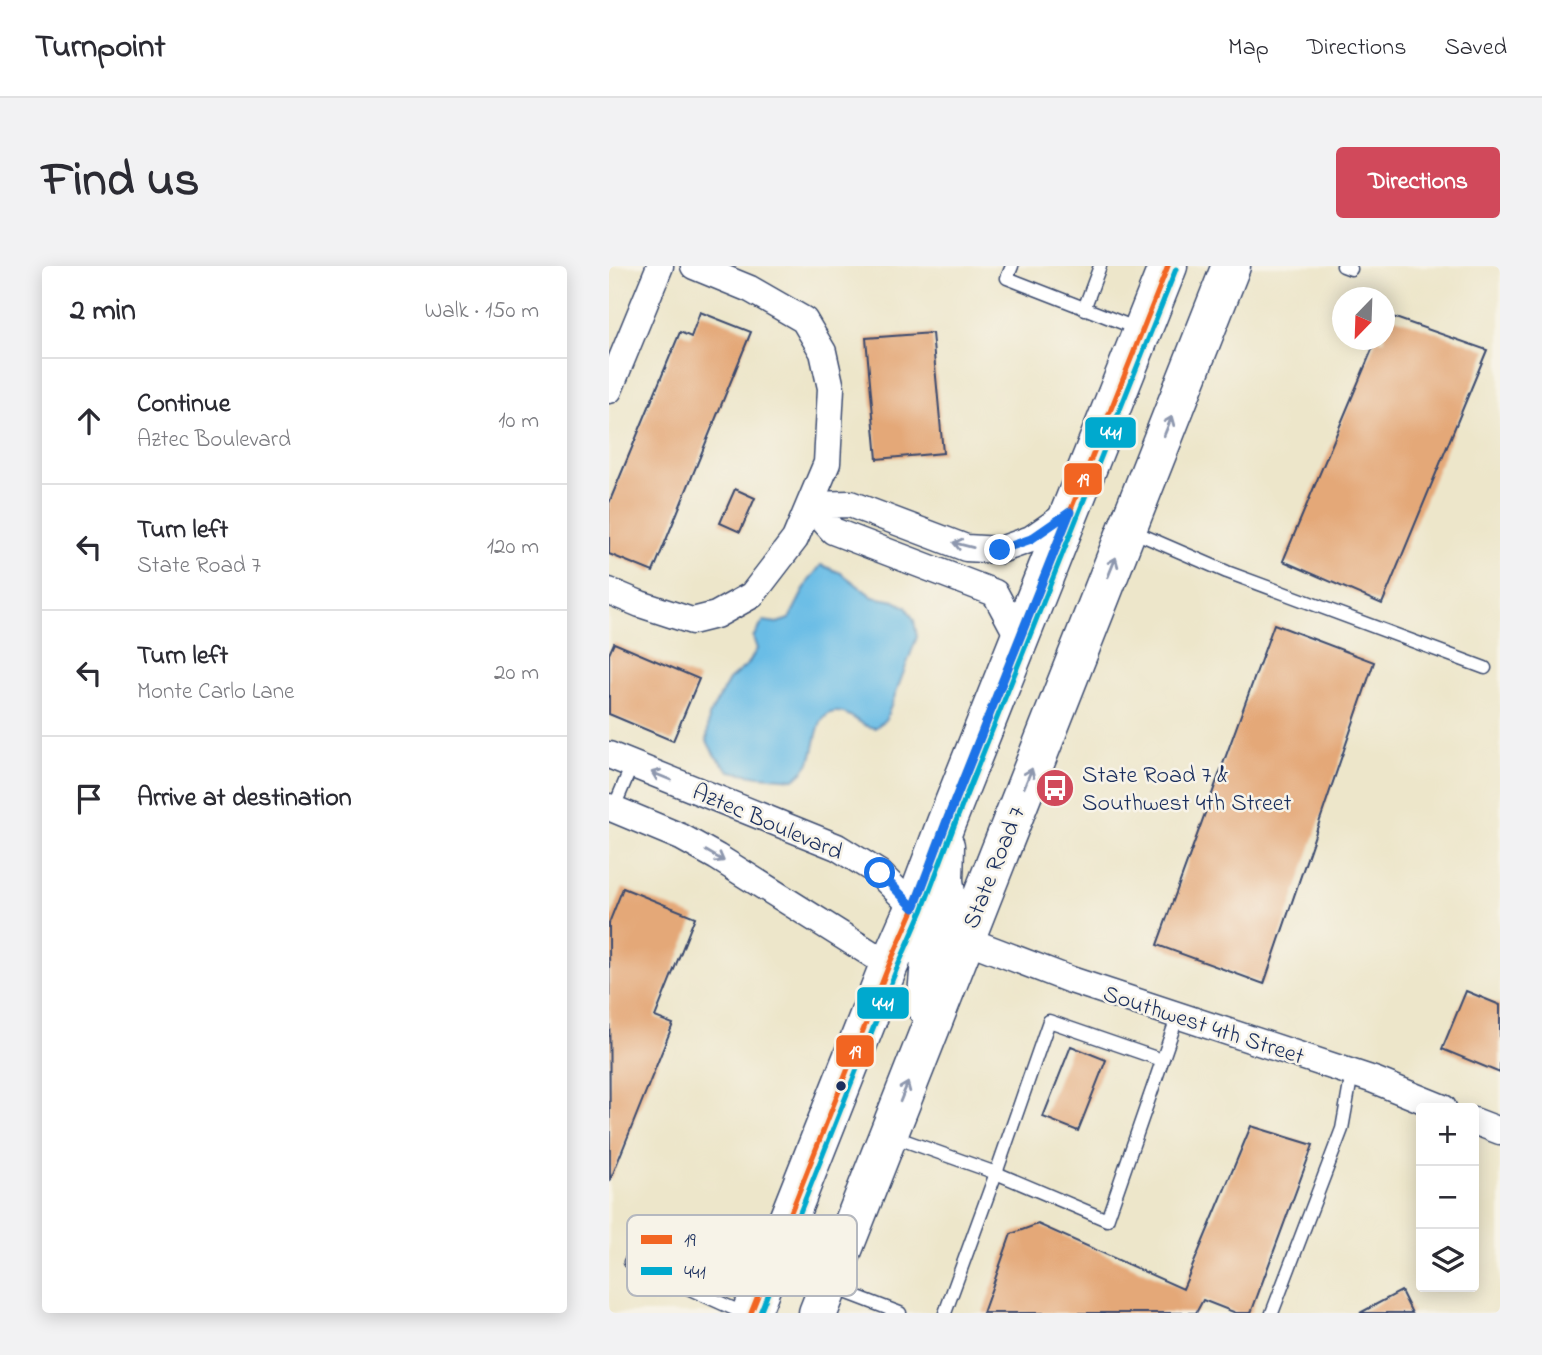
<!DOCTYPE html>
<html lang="en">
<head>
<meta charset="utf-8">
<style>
	body { margin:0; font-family:"Indie Flower",sans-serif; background:#f2f2f3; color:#2b2b33 }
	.controls { position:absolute; right:21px; bottom:21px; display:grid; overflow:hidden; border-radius:7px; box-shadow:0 4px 18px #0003 }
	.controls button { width:63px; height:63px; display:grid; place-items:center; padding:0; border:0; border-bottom:2px solid #e1e1e2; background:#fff; color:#2b2b33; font:35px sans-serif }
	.compass { position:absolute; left:723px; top:21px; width:63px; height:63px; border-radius:50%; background:#fff; box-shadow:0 4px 18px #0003; rotate:203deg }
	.stop { position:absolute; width:21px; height:21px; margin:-16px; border:5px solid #1a73e8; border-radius:50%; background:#fff }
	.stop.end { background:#1a73e8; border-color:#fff; box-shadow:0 2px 7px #0008 }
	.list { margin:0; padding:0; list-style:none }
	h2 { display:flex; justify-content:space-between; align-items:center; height:91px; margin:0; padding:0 28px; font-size:30px }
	h2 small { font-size:23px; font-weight:400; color:#7c7c81 }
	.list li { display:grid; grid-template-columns:46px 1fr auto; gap:21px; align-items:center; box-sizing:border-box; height:126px; padding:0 28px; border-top:2px solid #e1e1e2 }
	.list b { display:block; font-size:26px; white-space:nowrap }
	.list p { margin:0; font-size:23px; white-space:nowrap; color:#7c7c81 }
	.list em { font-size:23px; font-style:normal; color:#7c7c81 }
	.icon { flex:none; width:38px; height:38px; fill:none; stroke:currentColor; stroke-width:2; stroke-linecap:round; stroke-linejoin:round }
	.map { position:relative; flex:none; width:891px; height:1047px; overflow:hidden; border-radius:7px }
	header { display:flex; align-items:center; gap:42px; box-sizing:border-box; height:98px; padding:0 35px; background:#fff; border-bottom:2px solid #e1e1e2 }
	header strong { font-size:33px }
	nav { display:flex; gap:38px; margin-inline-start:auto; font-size:24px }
	.intro { display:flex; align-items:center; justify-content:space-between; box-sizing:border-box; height:168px; padding:0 42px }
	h1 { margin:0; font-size:49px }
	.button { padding:18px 32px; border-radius:7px; background:#d1495b; color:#fff; font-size:24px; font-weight:700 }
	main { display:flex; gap:42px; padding:0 42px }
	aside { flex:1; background:#fff; border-radius:7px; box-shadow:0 4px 18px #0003 }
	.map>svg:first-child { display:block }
</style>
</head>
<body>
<header>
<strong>Turnpoint</strong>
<nav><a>Map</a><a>Directions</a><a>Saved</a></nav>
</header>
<div class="intro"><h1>Find us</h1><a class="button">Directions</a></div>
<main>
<aside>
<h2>2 min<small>Walk · 150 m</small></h2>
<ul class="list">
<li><svg class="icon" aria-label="ahead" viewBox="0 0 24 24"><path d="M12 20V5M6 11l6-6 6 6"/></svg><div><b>Continue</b><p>Aztec Boulevard</p></div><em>10 m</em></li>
<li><svg class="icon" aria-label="left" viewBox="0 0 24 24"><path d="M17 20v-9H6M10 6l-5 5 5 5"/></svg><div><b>Turn left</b><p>State Road 7</p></div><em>120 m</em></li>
<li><svg class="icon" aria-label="left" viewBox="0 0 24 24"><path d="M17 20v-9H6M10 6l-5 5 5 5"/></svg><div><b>Turn left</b><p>Monte Carlo Lane</p></div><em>20 m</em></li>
<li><svg class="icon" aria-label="arrive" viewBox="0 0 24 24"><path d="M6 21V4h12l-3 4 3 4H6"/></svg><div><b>Arrive at destination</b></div></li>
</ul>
</aside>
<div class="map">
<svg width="891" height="1047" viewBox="0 0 891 1047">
	<rect width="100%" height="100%" fill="#f7f3e8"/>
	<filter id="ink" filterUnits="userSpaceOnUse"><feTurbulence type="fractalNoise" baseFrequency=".0143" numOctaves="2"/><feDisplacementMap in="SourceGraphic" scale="14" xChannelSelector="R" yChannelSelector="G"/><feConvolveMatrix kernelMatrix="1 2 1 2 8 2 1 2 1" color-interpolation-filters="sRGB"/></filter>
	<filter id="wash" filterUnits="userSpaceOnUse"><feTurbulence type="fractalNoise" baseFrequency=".00686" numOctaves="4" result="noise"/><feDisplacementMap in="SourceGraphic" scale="28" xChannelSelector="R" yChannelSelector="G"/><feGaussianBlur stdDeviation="1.57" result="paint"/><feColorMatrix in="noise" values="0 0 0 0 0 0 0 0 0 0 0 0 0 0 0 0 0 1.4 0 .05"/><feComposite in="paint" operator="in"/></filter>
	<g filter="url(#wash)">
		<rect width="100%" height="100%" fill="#ede6ca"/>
		<!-- water -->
		<path fill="#6abde6" stroke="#4276a2" stroke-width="2" d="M212,299L232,307L264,331L286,335L297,341L305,354L308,371L277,453L266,462C265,462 257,460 256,459C246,454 238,445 226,446C206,448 208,479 202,492C199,501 192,507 185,513L150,510L121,505L106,490L98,475L100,450L120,414L139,398L148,383L144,371L155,355L168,357L180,353L199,316Z"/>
		<g id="blocks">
			<!-- building -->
			<path fill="#e4a878" d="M91,46L142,66L44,306L0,288V237L71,66L82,71Z
				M775,48L878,84L773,338L674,295L767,74H775Z
				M323,67L334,187L268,193L257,72Z
				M126,223L146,232L131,266L111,257Z
				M665,358L765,396L655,718L548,679Z
				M5,377L90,413L64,475L0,448V388Z
				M14,622L86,651L46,751L64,758L1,915L0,657Z
				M857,725L891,739V807L833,783Z
				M462,780L497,794L469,865L434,851Z
				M642,860L704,879L642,1047H627L594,1034L587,1047H374L402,968L429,958L574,1023Z
				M792,1025L803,1047H751Z"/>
		</g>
	</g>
	<g filter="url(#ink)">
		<use href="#blocks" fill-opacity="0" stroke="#3a4a6e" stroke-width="2"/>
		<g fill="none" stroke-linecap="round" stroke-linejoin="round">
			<!-- service casing -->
			<g stroke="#3a4a6e" stroke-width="15">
				<path id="service" d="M403,0L398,12L529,63
					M734,0L742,3
					M475,43L491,0
					M521,264L618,306L876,402
					M3,546L23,499
					M553,794L440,755L387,907L498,954L569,749
					M283,870L387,907L336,1047
					M36,968L151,1014
					M21,996L134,1047
					M223,1021L291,1047
					M663,1047L733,863L743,807"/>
			</g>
			<!-- minor casing -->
			<g stroke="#3a4a6e" stroke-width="29">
				<path id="minor" d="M0,124L51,0
					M201,239L241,238L357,282L391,284L422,273L461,246
					M201,239L224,265L386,327L410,372
					M0,325L31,338L83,355L107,349L143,329L186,273L218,197L222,122L214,86L195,54L141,23L85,0
					M0,489L228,581L270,607L305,642
					M0,541L72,571L108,591L280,699
					M355,673L462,714L765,814L834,842
					M865,855L891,865"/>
			</g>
			<!-- primary casing -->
			<g stroke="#3a4a6e" stroke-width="41">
				<path id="primary" d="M336,580L335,615L340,647L355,673
					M305,642L315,668L321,695L317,741
					M142,1047L280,699L305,642L337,557L559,0
					M209,1047L622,0"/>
			</g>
			<!-- service -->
			<use href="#service" stroke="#fff" stroke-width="12"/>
			<!-- minor -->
			<use href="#minor" stroke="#fff" stroke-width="26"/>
			<!-- primary -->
			<use href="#primary" stroke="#fff" stroke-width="38"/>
			<!-- bus-1 casing -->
			<g stroke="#f7f3e8" stroke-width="10">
				<path id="bus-1" d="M142,1047L280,699L305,642L337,557L559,0"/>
			</g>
			<!-- bus-2 casing -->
			<g stroke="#f7f3e8" stroke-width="10">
				<path id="bus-2" d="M151,1047L288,702L313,645L345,560L567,3"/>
			</g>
			<!-- bus-1 -->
			<use href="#bus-1" stroke="#f26522" stroke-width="5"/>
			<!-- bus-2 -->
			<use href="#bus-2" stroke="#00a9ce" stroke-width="5"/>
		</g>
		<!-- one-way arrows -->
		<defs><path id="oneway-shaft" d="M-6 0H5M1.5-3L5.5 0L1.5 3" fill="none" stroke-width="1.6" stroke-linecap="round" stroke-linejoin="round" transform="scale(1.75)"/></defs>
		<g stroke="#8d97ae">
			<use href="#oneway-shaft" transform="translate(559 160) rotate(-68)"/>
			<use href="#oneway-shaft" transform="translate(354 279) rotate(-166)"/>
			<use href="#oneway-shaft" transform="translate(503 301) rotate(-68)"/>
			<use href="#oneway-shaft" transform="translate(52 510) rotate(-158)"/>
			<use href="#oneway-shaft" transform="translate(419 512) rotate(-68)"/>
			<use href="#oneway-shaft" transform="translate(106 590) rotate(30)"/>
			<use href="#oneway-shaft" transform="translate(295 826) rotate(-68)"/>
		</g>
	</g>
	<g fill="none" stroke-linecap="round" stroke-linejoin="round" filter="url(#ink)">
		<!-- route -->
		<path stroke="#1a73e8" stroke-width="9" d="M271,607L305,642L337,557L461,246L422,273L391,284"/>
	</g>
	<!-- icons -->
	<defs>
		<g id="bus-disc" transform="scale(2.0125)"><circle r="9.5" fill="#d1495b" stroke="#f7f3e8"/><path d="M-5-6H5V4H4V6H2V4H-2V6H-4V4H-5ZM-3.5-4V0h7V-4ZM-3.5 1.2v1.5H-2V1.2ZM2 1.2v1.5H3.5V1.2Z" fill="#fff"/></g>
	</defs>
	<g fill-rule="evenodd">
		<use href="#bus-disc" x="446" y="522"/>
	</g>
	<!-- markers -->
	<circle fill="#1b2f5e" stroke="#f7f3e8" stroke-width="2.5" cx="232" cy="820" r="6"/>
	<g text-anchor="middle" stroke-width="5" stroke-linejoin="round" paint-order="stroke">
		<!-- poi labels -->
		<g font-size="24" fill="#1b2f5e" stroke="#f7f3e8" text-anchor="start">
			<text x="473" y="516">State Road 7 &amp;<tspan x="473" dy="28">Southwest 4th Street</tspan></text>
		</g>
		<!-- street labels -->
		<g font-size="24" fill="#1b2f5e" stroke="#f7f3e8">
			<text transform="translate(159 555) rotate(23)" y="8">Aztec Boulevard</text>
			<text transform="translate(384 601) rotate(-68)" y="8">State Road 7</text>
			<text transform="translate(595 758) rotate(18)" y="8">Southwest 4th Street</text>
		</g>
	</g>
	<!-- legend -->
	<rect x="18" y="949" width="230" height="81" rx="10" fill="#f7f3e8" stroke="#b5b8bf" stroke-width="2"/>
	<rect x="32" y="969" width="31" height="9" fill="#f26522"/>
	<rect x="32" y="1001" width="31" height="8" fill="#00a9ce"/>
	<g font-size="19" fill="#1b2f5e">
		<text x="75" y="980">19</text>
		<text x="75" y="1012">441</text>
	</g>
	<g stroke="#f7f3e8" stroke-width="2.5">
		<rect x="475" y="150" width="53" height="33" rx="7" fill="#00a9ce"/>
		<rect x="454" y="196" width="40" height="34" rx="7" fill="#f26522"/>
		<rect x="247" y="720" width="54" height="34" rx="7" fill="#00a9ce"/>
		<rect x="226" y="768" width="40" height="34" rx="7" fill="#f26522"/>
	</g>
	<g font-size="19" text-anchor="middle" font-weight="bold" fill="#fff">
		<text x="502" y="173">441</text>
		<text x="474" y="220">19</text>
		<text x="274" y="744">441</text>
		<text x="246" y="792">19</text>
	</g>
</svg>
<div class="controls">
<button>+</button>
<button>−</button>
<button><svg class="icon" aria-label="layers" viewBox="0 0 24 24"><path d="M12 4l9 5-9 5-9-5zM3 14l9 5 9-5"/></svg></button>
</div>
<svg class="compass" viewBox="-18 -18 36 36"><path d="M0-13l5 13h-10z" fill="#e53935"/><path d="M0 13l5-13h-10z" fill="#7c7c81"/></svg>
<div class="stop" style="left:271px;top:607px"></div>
<div class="stop end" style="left:391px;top:284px"></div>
</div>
</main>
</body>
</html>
